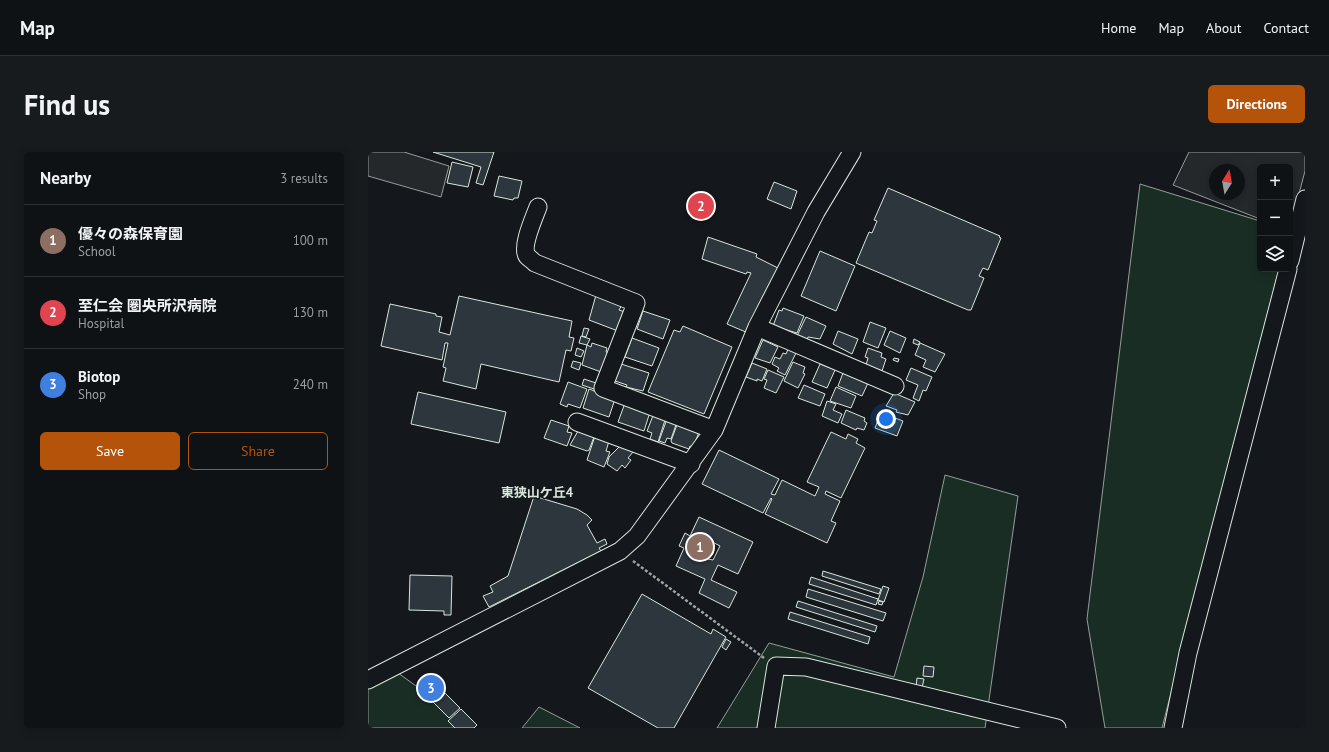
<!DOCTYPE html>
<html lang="en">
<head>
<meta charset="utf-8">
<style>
	body { margin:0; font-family:"PT Sans","Noto Sans JP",sans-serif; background:#181b1e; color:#f1f3f6 }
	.controls { position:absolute; right:12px; top:12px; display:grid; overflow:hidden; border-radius:6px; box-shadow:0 2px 10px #0003 }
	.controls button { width:36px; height:36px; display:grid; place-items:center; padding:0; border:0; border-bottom:1px solid #2f3234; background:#0f1215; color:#f1f3f6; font:20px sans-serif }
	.compass { position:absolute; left:841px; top:12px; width:36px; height:36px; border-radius:50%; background:#0f1215; box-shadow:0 2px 10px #0003; rotate:11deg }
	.you { position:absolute; left:518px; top:267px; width:14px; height:14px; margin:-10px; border:3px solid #fff; border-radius:50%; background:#1a73e8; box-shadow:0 0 0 6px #1a73e833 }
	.badge { display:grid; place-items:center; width:26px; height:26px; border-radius:50%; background:#b45309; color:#fff; font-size:13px; font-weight:700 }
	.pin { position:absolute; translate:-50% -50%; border:2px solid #fff; box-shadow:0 1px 4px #0006 }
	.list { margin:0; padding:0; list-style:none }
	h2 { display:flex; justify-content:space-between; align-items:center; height:52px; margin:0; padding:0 16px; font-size:17px }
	h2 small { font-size:13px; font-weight:400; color:#9b9ea0 }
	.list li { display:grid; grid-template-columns:26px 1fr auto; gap:12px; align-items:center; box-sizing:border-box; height:72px; padding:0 16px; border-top:1px solid #2f3234 }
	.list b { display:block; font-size:15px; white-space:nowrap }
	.list p { margin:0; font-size:13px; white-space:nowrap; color:#9b9ea0 }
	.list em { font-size:13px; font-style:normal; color:#9b9ea0 }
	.actions { display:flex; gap:8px; padding:12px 16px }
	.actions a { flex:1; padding:9px 0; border:1px solid #b45309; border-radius:6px; text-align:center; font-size:14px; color:#b45309 }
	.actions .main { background:#b45309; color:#fff }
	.icon { flex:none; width:22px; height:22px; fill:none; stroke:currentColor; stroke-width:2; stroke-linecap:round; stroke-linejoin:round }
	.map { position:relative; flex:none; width:937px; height:576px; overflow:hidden; border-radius:6px }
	header { display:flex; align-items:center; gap:24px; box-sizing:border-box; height:56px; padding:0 20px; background:#0f1215; border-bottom:1px solid #2f3234 }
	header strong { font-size:19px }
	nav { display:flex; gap:22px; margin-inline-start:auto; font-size:14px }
	.intro { display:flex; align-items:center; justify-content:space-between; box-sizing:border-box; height:96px; padding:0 24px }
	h1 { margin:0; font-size:28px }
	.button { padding:10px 18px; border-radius:6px; background:#b45309; color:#fff; font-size:14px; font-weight:700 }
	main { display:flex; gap:24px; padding:0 24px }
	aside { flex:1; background:#0f1215; border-radius:6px; box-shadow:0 2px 10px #0003 }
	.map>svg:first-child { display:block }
</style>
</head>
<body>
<header>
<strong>Map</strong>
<nav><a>Home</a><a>Map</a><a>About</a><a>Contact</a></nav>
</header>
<div class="intro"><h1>Find us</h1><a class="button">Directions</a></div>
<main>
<aside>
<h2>Nearby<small>3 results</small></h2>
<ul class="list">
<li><span class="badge" style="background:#8d6e63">1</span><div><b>優々の森保育園</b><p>School</p></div><em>100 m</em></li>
<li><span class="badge" style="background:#e0444e">2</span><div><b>至仁会 圏央所沢病院</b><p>Hospital</p></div><em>130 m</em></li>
<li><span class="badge" style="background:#3f7fe0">3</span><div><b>Biotop</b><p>Shop</p></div><em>240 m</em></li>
</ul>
<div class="actions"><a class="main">Save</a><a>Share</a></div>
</aside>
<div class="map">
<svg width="937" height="576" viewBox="0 0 937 576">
	<rect width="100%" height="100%" fill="#14181c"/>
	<!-- green -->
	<path fill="#1a2d24" stroke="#939e99" d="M772,32L892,69V117H911L794,576H737L719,467Z
		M577,323L650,344L617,576H349L401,491L526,525L555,425Z
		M26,518L106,576H0V531Z
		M171,555L212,576H154Z"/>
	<!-- parking -->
	<path fill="#24282b" stroke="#939e99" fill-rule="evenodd" d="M0,0H36L81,14L73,45L0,24Z
		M821,0H937V19L922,76V15H892V67L805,33ZM847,18H871V42H847Z"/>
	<!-- building -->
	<path fill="#2c363c" stroke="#d8e6dc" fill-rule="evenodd" d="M65,0H126L115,33L108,31L113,15Z
		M84,10L105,15L100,35L79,31Z
		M131,24L154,29L150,46H146L145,48L126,44Z
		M406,30L429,39L423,57L399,47Z
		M520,36L632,84L631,85L633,86L620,118L615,116L611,124L616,126L603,158H600L488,111L501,80L504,81L509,69L506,68Z
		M340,85L389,102L388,105L410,116L380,181L359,172L383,121L379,120L378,122L334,107Z
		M452,99L487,114L468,159L433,144Z
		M228,143L254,153L251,158L257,160L250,179L221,168Z
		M91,144L204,169L201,185L206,186L203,199L198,198L191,230L113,212L108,237L75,229L78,216L75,215L80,191H77L74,208L13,194L22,152L68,162V164L74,165L71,180L82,183Z
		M415,156L436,164L429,181L405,174L411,158L414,159Z
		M275,159L302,168L295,187L269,177Z
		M438,165L458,174L452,187L440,185L438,190L428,186Z
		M502,170L518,176L510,196L495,190Z
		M315,174L364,195L336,262L280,240L306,178L312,180Z
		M216,176L221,177L218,185L214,184Z
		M470,179L490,187L484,202L465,192Z
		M522,179L538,186L532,201L516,193Z
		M213,184L222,187L219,193L211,191Z
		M264,186L291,196L284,214L257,205Z
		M546,187L552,190L550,193L545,191Z
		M395,188L410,195L402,211L387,206Z
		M224,191L239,196L238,200L243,202L236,221L214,213L219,193L223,195Z
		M552,191L577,202L567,220L555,215L558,208L547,203Z
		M209,196L216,199L213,205L207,203Z
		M500,196L514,201L513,205L518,207L514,219L498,213L500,206L497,205Z
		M420,197L428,201L417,223L409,219L411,216L404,212L407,205L412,207L415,201L418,202Z
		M526,206L531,207L530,210L525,208Z
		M205,209L213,211L211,218L203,215Z
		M425,210L437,215L435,221L437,222L430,236L416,229Z
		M384,211L399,217L394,229L389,227V229L378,225Z
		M253,212L281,221L275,239L258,235L259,233L247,229Z
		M452,212L467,218L459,236L444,230Z
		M543,216L564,225L558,239L555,238L551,249L545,246L550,233L538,228Z
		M400,218L416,225L408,241L396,236L399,228L396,227Z
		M475,221L500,231L494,244L470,234Z
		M216,227L228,231L226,237L214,233Z
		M200,230L219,237L212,256L200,252L199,255L192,252Z
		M436,233L457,242L452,254L430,246Z
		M468,235L488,244L483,256L462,249Z
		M221,237L247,247L241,265L215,256Z
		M50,240L138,260L131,291L43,272Z
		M526,241L547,250L540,263L528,260L529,258L518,254Z
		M459,249L468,252L465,258L474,262L470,271L454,264Z
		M257,251L282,260L276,279L250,270Z
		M478,258L497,266L496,269L499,271L496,278L489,276L488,278L473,271Z
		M286,261L298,265L290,290L282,287L284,281L279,279Z
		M519,263L535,269L529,284L507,276L511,266L517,268Z
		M299,267L309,270L303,287L299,286L297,291L291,289Z
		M183,268L201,274L199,280L204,281L199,294L176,286Z
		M310,270L332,278L325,295L322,294L321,297L304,291L303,289Z
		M210,279L226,285L221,298L219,299L202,293Z
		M463,280L478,287L480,282L490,287L488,291L497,296L473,346L458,339L457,342L472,349L463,369L468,371L459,391L397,362L404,347L403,346L395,361L334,332L351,298L411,327L403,342L407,343L414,328L447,344L451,335L439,330Z
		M227,284L241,289L238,299L242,300L236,315L219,308Z
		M254,292L264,297L265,300L260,306L263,308L257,316L254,313L249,319L239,312L241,305Z
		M166,344L209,357L219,363L224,368L219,373L229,391L237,387L239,392L231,396L233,399L121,455L115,444L125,440L122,434L140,424Z
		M331,365L385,390L370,422L350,413L343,428L369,440L361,456L331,441L337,427L308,414L316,396L311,394L317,381L322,384ZM335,385L352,394L345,408L340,407L343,401L336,398L333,403L328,400Z
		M455,419L513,437L511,442L454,424Z
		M42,423L84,424L83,463H76V459L41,458Z
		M443,425L510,447L508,453L441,432Z
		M515,434L521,436L516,450L510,448Z
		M440,437L518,461L515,469L438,445Z
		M274,442L343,482L345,477L358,485L306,576H290L220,536Z
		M430,449L509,474L507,480L428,455Z
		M511,449L515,450L514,453L510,452Z
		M422,460L502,485L500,492L420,467Z
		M358,487L363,490L358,498L354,495Z
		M556,514L566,515L565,525L555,524Z
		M61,525L92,556L81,566L50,535Z
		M549,526L556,527L554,536L548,535Z
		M93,557L109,573L106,576H87L80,569Z"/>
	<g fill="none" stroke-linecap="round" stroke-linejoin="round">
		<!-- minor casing -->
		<g stroke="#d8e6dc" stroke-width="19">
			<path id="minor" d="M170,55C166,66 153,94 159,104C161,106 165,109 167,111L268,151L235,236L346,278
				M922,109L937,47
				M389,175L527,234
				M209,270L323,312
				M0,528L252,399L269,384L346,278L389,175L448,60L484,0
				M398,576L408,514L438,515L689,576
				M805,576L820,501L920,117"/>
		</g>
		<!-- path -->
		<path stroke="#9da8a2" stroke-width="2.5" stroke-dasharray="3 2" stroke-linecap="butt" d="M265,409L396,506"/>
		<!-- minor -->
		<use href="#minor" stroke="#14181c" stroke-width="17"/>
	</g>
	<g text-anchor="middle" stroke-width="3" stroke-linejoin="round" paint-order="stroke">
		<!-- neighbourhood labels -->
		<g font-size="13" font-weight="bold" fill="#d8e6dc" stroke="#14181c">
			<text x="169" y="345">東狭山ケ丘4</text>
		</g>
	</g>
</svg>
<div class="controls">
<button>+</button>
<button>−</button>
<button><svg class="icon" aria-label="layers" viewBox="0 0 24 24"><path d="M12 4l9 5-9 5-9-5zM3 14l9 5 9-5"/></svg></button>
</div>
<svg class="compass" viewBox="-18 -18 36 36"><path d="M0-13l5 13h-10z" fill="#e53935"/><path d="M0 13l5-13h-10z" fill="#9b9ea0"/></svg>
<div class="you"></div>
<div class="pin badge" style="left:332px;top:395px;background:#8d6e63">1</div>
<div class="pin badge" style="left:333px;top:54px;background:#e0444e">2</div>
<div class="pin badge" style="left:63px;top:536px;background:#3f7fe0">3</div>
</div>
</main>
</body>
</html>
